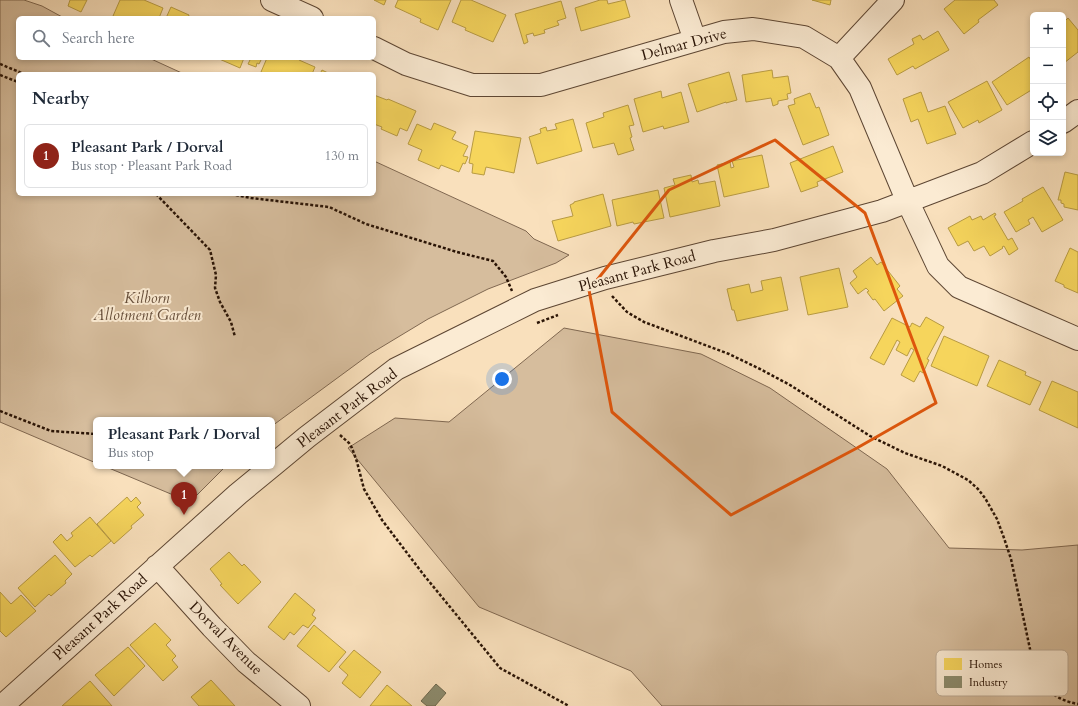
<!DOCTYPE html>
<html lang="en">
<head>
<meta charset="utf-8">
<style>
	body { margin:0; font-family:Cardo,serif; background:#f2f2f3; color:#1f2937 }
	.controls { position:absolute; right:12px; top:12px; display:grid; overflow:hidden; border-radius:6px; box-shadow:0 2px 6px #0003 }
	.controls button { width:36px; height:36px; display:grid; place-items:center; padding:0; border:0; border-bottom:1px solid #e0e1e3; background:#fff; color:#1f2937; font:20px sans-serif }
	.you { position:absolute; left:502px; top:379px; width:14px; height:14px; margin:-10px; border:3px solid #fff; border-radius:50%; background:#1a73e8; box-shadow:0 0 0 6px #1a73e833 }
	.badge { display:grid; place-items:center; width:26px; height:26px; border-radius:50%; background:#8f2418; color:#fff; font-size:13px; font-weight:700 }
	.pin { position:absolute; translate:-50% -33px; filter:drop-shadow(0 1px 2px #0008) }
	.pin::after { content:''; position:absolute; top:21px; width:14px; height:12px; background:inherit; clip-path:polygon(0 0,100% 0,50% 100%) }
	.popup { position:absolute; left:93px; top:417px; width:182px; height:52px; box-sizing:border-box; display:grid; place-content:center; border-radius:6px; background:#fff; filter:drop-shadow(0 1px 3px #0005); font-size:13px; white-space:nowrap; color:#747a83 }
	.popup b { font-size:15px; color:#1f2937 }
	.popup::after { content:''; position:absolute; left:50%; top:100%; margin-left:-8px; border:8px solid transparent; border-top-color:#fff }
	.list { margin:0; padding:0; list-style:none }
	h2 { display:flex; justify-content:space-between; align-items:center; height:52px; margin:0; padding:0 16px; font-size:17px }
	h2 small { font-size:13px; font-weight:400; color:#747a83 }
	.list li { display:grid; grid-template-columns:26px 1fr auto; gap:12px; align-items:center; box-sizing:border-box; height:64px; margin:0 8px 8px; padding:0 8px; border:1px solid #e0e1e3; border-radius:6px }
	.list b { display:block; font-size:15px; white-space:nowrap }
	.list p { margin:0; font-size:13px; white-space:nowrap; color:#747a83 }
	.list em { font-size:13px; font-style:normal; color:#747a83 }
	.icon { flex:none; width:22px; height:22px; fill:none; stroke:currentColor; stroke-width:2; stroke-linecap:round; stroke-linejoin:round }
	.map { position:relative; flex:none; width:1078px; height:706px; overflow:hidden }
	.search { position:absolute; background:#fff; box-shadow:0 2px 6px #0003; left:16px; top:16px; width:360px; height:44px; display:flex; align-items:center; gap:10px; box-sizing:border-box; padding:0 14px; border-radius:6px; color:#747a83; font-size:15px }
	.panel { position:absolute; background:#fff; box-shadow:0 2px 6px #0003; left:16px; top:72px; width:360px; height:124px; border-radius:6px }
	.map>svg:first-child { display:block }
</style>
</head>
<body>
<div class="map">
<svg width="1078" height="706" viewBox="0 0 1078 706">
	<rect width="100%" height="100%" fill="#f9e0bc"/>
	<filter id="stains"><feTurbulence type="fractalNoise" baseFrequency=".005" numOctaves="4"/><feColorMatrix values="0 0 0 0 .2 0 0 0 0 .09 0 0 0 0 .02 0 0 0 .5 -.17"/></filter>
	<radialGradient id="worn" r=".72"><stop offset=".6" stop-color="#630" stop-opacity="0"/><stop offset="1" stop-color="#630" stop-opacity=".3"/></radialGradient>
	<!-- green -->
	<path fill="#d6bd9d" stroke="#806851" d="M0,0H24L42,6L64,18H18V58H149L184,74H18V194H374V161L526,231L534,239L569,255L556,263L488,289L428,319L370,354L272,426V420H96V463L0,422Z
		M564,328L701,354L770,388L887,469L949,548L1022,550L1078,545V706H662L631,671L479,607L348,448L395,418L449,422Z
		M104,466H226L190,502Z"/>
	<!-- homes -->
	<path fill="#f6d55c" stroke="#b89b42" d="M70,0H87L81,12L68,6Z
		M120,0H144L163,8L159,18H118L113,16Z
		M374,0H386L384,5Z
		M398,0H451L438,30L420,22L421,19L395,7Z
		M461,0H471L506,15L493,42L465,30L466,28L452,22Z
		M600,0H607L608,4L625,0L630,17L581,31L575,8Z
		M812,0H831L830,5Z
		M955,0H994L998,5L978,20L979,22L964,34L944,9Z
		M561,1L566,18L557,21L559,25L544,30L545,33L534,36L533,33L526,35L528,42L524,44L515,14Z
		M171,7L189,15L188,18H166Z
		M1068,18L1078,30V52L1064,63L1063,23Z
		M938,31L949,50L915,69L913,66L897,75L888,59L914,44L912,39L920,35L923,40Z
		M1029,57L1033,64V89L1007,105L992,82Z
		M217,58H244L240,68Z
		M245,58H262L259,64L257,63L256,67L248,64L250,60Z
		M267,58H300L299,60L315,67L312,74H265L261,72Z
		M322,70L330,74H320Z
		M772,70L773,78L788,76L791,93L787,94L788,99L778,101V104L773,106L771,98L746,102L742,75Z
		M729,72L737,100L726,103V102L697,112L688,84Z
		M987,81L1002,110L979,123L978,120L963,128L948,102Z
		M661,91L662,98L681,92L689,122L664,129L663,126L643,132L634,99Z
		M921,92L928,112L945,106L956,134L927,144L918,119L911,122L903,99Z
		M810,93L816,108L819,107L829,135L803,145L788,106L795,104L794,99Z
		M374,95L387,100L388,99L416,111L407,131L400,128L397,136L381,129L382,127L374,124Z
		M628,105L634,125L629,126L632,137L630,138L634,150L618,155L614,143L593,148L586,123L604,117L603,113Z
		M573,119L582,151L537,164L529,137L541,133L540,129L546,127L547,131L557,129L555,124Z
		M434,123L456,132L452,139L468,146L463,156L468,157L465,164L463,163L459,172L441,165L439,169L418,160L422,150L408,144L417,124L431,130Z
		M475,131L521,138L514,173L486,167L484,175L472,173L473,164L469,163Z
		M833,146L843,172L817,182L818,186L801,192L790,163Z
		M762,155L769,187L724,197L717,165L730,162L731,168L734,167L732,161Z
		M1065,172L1078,175V210L1064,207V204L1061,203V200H1058Z
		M691,175L692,182L698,180L699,184L715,181L720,206L670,217L664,188L675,185L673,179Z
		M1043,187L1063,220L1042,232L1033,217L1028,220L1030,224L1016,232L1004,212L1023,201L1022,199Z
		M658,190L664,218L634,224L633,222L617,226L612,200Z
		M603,194L611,226L558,241L552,221L573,216L570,205L574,203V202Z
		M995,213L996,215L994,216L1008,240L1012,238L1018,249L1009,255L1004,246L1002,247L1003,248L990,256L984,246L974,251L968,241L958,246L948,228L970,216L972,220L981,216L983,220Z
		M1070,248L1078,252V293L1064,287V285L1055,281Z
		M871,257L877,265L881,262L900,286L897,289L903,296L884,311L875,299L873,300L867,292L869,291L866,288L858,294L850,283L857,277L853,271Z
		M839,268L848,307L808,315L800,277Z
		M781,277L788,310L737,321L734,310H732L727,289L749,284L751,293L763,290L761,281Z
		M926,317L944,327L927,359L929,360L923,373L920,371L914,382L901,375L914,350L911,348L907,356L896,350L900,342L897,340L884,365L870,358L892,318L910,327L912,323L920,327Z
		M944,336L989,356L977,386L931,366Z
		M999,360L1026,372L1025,375L1041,382L1030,405L987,386Z
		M1052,381L1078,392V428L1039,410Z
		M127,497L131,502L136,497L141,503L137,507L144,515L131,526L132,528L114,544L97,524Z
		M90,517L111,541L92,557L90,555L75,567L53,542L61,534L67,541L73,536L71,533Z
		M229,552L242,566L244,564L261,582L238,604L220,585L222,584L210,569Z
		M55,555L72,574L65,581L66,583L51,596L49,594L35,607L18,588Z
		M0,592L11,604L21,595L36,611L6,637L0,631Z
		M295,593L315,610L312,615L316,618L308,628L303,625L294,635L290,632L284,640L268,627Z
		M155,623L171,640L166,645L176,656L172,660L178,667L163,681L130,645Z
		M314,625L346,652L329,672L297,646Z
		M128,647L145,666L114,696L95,675Z
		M354,650L381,672L360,698L342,683L348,675L339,667Z
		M211,680L235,706H199L191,697Z
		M90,681L112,706H62Z
		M387,685L412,706H370Z"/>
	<!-- industry -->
	<path fill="#8c8c6e" stroke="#6e684e" d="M436,684L446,693L435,706H427L421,701Z"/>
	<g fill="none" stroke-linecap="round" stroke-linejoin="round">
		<!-- minor casing -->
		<g stroke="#5d4633" stroke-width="24">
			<path id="minor" d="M272,0L312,18
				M681,0L695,40
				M374,48L406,64L472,85H541L724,32L753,29L804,37L839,58L860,88L907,200L938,266L959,287L1078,339
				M839,58L893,0
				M1063,122L1078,111
				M272,466L307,437L396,369L535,300L605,278L714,251L774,240L882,211L982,173L1033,142
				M157,566L212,627L246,662L299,706
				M2,706L238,494L272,466"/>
		</g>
		<!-- path -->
		<path stroke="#291305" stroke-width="2.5" stroke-dasharray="3 2" stroke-linecap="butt" d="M0,64L24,74
			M0,75L18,82
			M156,194L210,250L216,275L215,288L220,302L231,322L235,337
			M231,194L251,198L329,207L366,224L457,252L493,261L506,277L512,291
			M612,296L627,312L644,322L729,354L760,369L790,385L870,436L905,453L942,466L968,480L978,489L985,498L997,519L1004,538L1011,559L1034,668C1043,688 1055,700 1078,704
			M537,323L558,315
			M0,411L51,431L96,434
			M340,435L349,443L352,448L357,462L364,489L382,520L423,574L500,668L569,706"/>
		<!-- minor -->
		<use href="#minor" stroke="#fbebd3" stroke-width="22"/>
	</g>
	<!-- marked area -->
	<path fill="none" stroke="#de560c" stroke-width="3" stroke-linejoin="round" d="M775,140L865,213L936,403L857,448L731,515L612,412L589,290L669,190Z"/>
	<g text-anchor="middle" stroke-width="4" stroke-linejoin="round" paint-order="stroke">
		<!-- street labels -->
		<g font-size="15" fill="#291305" stroke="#fbebd3">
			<text transform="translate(684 44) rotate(-15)" y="5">Delmar Drive</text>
			<text transform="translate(637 271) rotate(-15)" y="5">Pleasant Park Road</text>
			<text transform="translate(347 408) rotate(-37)" y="5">Pleasant Park Road</text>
			<text transform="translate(100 617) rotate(-42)" y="5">Pleasant Park Road</text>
			<text transform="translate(226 638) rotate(45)" y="5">Dorval Avenue</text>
		</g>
		<!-- park labels -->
		<g font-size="15" font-style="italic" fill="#664e3a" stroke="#fbebd3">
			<text x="147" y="303">Kilborn<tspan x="147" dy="17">Allotment Garden</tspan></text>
		</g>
	</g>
	<!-- legend -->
	<rect x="936" y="650" width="132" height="46" rx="6" fill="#fbebd3" stroke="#bcaa95" stroke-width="1"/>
	<rect x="944" y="658" width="18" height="12" fill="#f6d55c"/>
	<rect x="944" y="676" width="18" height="12" fill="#8c8c6e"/>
	<g font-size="11" fill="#291305">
		<text x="969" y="668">Homes</text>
		<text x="969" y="686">Industry</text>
	</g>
	<rect width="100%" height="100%" filter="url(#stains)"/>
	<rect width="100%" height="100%" fill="url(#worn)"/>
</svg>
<div class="controls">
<button>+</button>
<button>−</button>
<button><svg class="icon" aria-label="locate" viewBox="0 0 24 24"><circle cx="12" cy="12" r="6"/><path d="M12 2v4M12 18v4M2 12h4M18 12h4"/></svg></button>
<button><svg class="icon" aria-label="layers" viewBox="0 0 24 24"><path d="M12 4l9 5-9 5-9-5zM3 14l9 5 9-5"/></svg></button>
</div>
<div class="you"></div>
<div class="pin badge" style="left:184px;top:515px">1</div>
<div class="popup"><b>Pleasant Park / Dorval</b>Bus stop</div>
<div class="search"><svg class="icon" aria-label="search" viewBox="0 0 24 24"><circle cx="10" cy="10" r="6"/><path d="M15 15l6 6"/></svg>Search here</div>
<section class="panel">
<h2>Nearby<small></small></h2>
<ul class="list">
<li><span class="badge">1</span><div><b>Pleasant Park / Dorval</b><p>Bus stop · Pleasant Park Road</p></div><em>130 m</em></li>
</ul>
</section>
</div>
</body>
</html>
